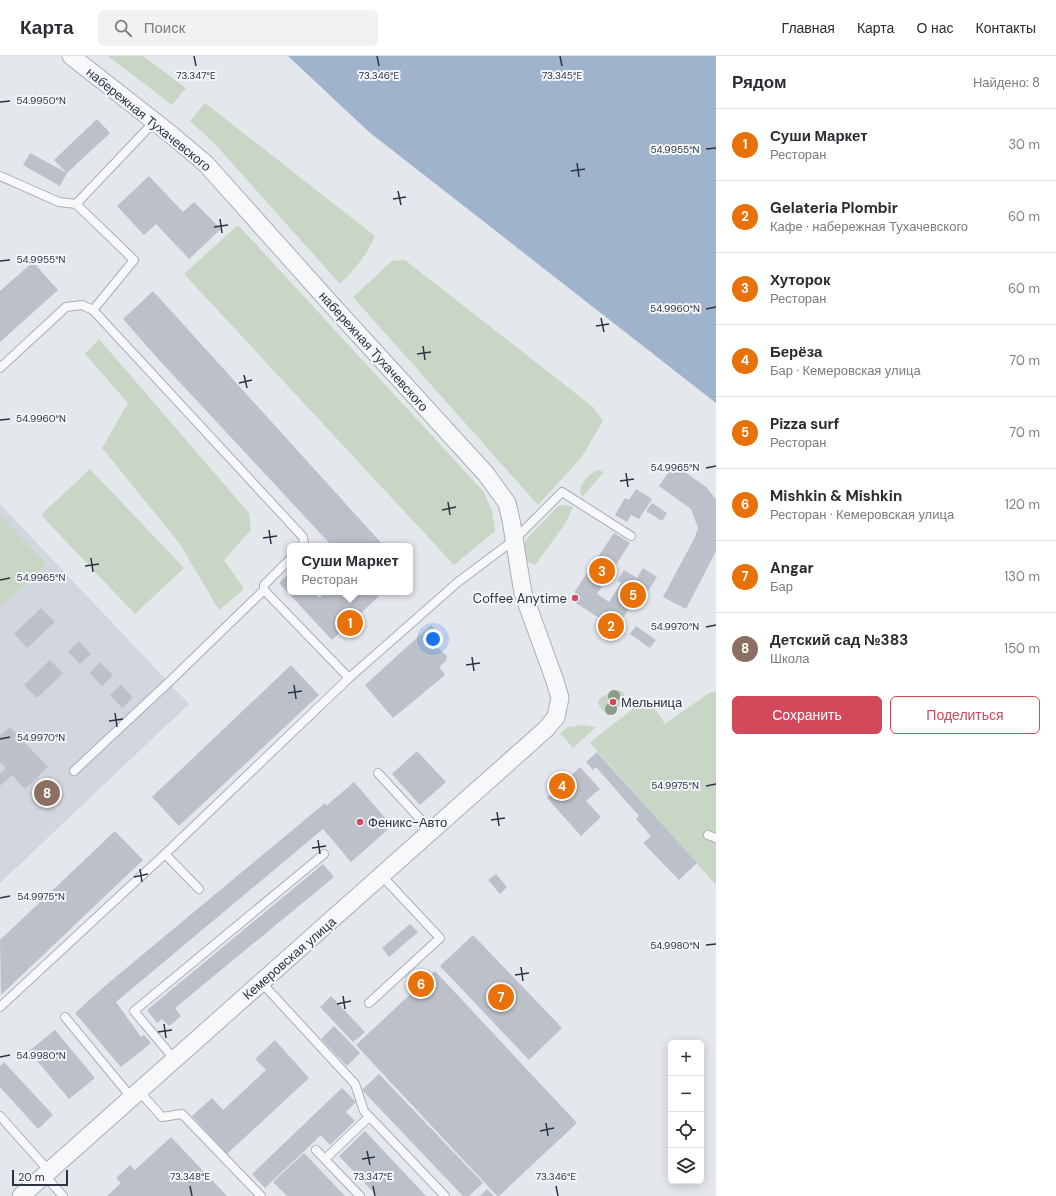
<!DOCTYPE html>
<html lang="ru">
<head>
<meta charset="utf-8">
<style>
	body { margin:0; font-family:"DM Sans",sans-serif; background:#f2f2f3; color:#2b2b33 }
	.controls { position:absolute; right:12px; bottom:12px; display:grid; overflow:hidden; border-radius:6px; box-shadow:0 2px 10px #0003 }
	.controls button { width:36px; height:36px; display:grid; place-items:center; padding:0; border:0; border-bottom:1px solid #e1e1e2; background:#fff; color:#2b2b33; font:20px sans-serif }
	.scale { position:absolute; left:12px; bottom:10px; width:56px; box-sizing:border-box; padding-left:4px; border:2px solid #2b3445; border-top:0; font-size:11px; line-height:14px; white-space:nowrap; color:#2b3445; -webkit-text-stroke:3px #f4f6f9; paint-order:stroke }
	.you { position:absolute; left:433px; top:583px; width:14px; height:14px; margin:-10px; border:3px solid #fff; border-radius:50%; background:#1a73e8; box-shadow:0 0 0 6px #1a73e833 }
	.badge { display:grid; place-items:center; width:26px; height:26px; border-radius:50%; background:#d1495b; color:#fff; font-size:13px; font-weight:700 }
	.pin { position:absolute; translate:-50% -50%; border:2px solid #fff; box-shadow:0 1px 4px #0006 }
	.popup { position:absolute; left:287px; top:487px; width:126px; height:52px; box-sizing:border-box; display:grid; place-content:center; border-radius:6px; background:#fff; filter:drop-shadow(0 1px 3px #0005); font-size:13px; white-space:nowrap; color:#7c7c81 }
	.popup b { font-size:15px; color:#2b2b33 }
	.popup::after { content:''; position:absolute; left:50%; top:100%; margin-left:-8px; border:8px solid transparent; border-top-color:#fff }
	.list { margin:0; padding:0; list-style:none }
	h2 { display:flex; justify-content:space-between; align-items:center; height:52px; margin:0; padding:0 16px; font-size:17px }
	h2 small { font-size:13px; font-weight:400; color:#7c7c81 }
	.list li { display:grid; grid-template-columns:26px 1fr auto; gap:12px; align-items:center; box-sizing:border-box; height:72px; padding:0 16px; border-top:1px solid #e1e1e2 }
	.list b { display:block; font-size:15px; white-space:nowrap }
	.list p { margin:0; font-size:13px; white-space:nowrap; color:#7c7c81 }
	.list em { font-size:13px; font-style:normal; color:#7c7c81 }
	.actions { display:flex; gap:8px; padding:12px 16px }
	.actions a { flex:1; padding:9px 0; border:1px solid #d1495b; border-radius:6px; text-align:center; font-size:14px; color:#d1495b }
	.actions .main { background:#d1495b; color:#fff }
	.icon { flex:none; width:22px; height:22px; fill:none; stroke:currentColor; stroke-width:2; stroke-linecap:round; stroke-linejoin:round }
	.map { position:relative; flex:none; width:716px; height:1140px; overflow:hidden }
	header { display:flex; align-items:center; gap:24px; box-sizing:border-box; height:56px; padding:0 20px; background:#fff; border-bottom:1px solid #e1e1e2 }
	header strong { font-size:19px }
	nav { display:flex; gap:22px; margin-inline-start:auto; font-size:14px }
	.search { width:280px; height:36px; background:#f2f2f3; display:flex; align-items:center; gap:10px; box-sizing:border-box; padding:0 14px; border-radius:6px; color:#7c7c81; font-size:15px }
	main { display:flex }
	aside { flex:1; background:#fff }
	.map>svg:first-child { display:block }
</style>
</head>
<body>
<header>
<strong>Карта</strong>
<div class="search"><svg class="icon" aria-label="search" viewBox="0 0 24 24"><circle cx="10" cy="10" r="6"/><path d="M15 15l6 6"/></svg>Поиск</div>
<nav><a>Главная</a><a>Карта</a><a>О нас</a><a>Контакты</a></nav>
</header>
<main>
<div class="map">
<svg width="716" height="1140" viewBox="0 0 716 1140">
	<rect width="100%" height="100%" fill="#e4e7ec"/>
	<!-- built -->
	<path fill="#d2d6de" d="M0,448L189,648L0,827Z"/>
	<!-- green -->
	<path fill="#c9d6c5" d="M108,0H143L186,32L172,49Z
		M205,47L375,180C368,198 354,214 340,228L214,87L190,65Z
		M238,169L483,435L492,454L495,475L454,509L184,218Z
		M405,204L593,351L603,365L581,402L538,449L353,241L392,205Z
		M99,283L249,457L251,474L224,504L244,533L219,554L180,488L102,392L128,347L85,298Z
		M90,413L184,512L135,558L41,459Z
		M597,414L604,416L582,441C576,430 588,419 597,414Z
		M561,449H565L573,451L565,468L535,509L523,503L522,495L525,485L557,451Z
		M0,459L46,508L2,550L0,547Z
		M618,634L623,636L626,644L608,660L600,651L598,647L599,643L611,636Z
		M716,635V829L590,687L604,675L648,642L665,668L709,637Z
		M584,669L596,671L573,692L560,677L568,671Z"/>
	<!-- water -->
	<path fill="#9fb4cc" d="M288,0H716V347L369,76Z"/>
	<!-- building -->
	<path fill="#bbc0ca" d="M97,63L110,77L67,117L54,104Z
		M30,97L67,117L60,130L23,109Z
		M149,120L183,156L194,146L221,173L189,203L156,168L144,179L117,150Z
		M33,206L58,234L0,286V235Z
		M153,235L384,490H332L160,305L123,263Z
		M674,408L706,431L716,443V495L686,553L663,541L695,481L698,472L691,453L659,430Z
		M636,433L652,443L639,463L631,459L627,466L615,459L625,442L629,444Z
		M652,447L667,457L662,465L646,455Z
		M614,477L630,487L597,538L609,546L621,527L617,525L624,514L637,522L643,512L657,521L646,538L641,534L616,573L576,547L575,542V535Z
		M290,516V536H314L319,542L325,536H375L379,540L332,584L279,527Z
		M41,552L55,566L27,592L14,578Z
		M431,569L440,580V583L437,587V591L447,600L446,605L439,611L445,619L393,662L365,629Z
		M636,570L656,584L650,592L630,578Z
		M79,585L91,598L80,608L68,596Z
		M50,604L63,617L37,642L24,629Z
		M100,606L113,619L102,630L90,617Z
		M291,609L319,639L179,770L152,741Z
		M121,629L133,642L122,652L110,639Z
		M10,671L48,711L25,733L12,719L0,730V718L6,712L0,706V680Z
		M417,695L446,726L420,749L392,718Z
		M597,696L697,807L679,824L643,787L651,780L636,763L639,760L596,711L593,714L586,706Z
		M580,711L600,733L586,745L601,761L581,780L547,742Z
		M354,726L392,770L351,806L323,773L116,946L141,981L144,979L151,987L121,1011L75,957L106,929L325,747L326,750Z
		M115,775L143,804L1,939L0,884Z
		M323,808L334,821L175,952L181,960L169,970L162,963L157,967L147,954Z
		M496,818L507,831L500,838L488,824Z
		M410,868L418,876L389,901L382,892Z
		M473,879L562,972L529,1004L440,910Z
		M435,915L577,1067L499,1140H497L356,989Z
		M331,940L365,976L353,986L320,951Z
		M334,970L360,997L347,1010L321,983Z
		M55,974L95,1022L69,1043L29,995Z
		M275,984L309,1022L227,1098L192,1060L212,1042L223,1054L266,1014L255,1003Z
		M4,1006L53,1059L38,1073L0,1031V1010Z
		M379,1018L483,1127L469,1140H463L362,1034Z
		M342,1032L356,1046L346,1056L355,1065L330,1089L321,1079L265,1132L252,1118Z
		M365,1075L426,1140H377L339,1100Z
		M171,1081L227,1140H107L121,1127L116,1122L130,1109L135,1114Z
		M304,1097L345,1140H287L273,1126Z
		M487,1133L494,1140H480Z"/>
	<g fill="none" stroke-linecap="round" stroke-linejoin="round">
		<!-- service casing -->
		<g stroke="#a9aeb7" stroke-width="10">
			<path id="service" d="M0,120L59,146L76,148L134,204L93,254
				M76,148L154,66
				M0,312L66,251L82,249L93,254L303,481L304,489L303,490
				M290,503L264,529V534L349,622
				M74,715L169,626L264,534
				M378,717L432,776
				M708,779L716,782
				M165,798L199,833
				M261,926L355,1028L364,1055L445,1140
				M369,947L440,882L382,820
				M0,951L165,798L349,622L458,526L514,484L562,436L631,480
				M65,961L131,1041
				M175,1004L134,955L324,798
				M139,1035L162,1061L182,1058L261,1140
				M0,1060L49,1115
				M316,1094L360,1140
				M325,1103L369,1061
				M44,1119L63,1140"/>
		</g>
		<!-- minor casing -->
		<g stroke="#a9aeb7" stroke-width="19">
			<path id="minor" d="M21,1140L546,673L556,661L560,642L555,625L523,537L511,464L507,447L486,418L331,248L206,108L168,76L71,0"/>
		</g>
		<!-- service -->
		<use href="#service" stroke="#f7f8fa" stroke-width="8"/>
		<!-- minor -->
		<use href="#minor" stroke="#f7f8fa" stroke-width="17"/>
	</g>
	<!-- trees -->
	<g fill="#899d89">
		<circle cx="614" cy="640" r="6"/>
		<circle cx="611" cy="653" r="6"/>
	</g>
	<!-- ticks -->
	<path fill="none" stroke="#2b3445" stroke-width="1.5" d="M194,0L196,10M377,0L379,10M560,0L562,10M0,46L10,45M706,93L716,92M577,107L579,121M571,115L585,113M398,135L401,149M393,143L406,141M220,163L222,177M214,171L228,169M0,205L10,204M706,253L716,251M601,262L604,276M596,270L609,268M423,290L425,304M417,298L431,296M244,319L247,332M239,327L252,324M0,364L10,363M706,412L716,410M626,417L628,431M620,425L634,423M448,446L450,459M442,454L456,451M269,474L271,488M263,482L277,480M91,502L93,516M85,510L99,508M0,524L10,522M706,571L716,569M472,601L474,615M466,609L480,607M294,629L296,643M288,637L302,635M115,657L117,671M109,665L123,663M0,683L10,681M706,730L716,728M497,756L499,770M491,764L505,762M318,784L320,798M312,792L326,790M140,813L142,826M134,821L148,818M0,842L10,840M706,889L716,888M521,911L523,925M515,919L529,917M343,940L345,953M337,948L351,945M164,968L166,982M158,976L172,974M0,1001L10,999M546,1067L548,1080M540,1075L554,1072M367,1095L370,1109M362,1103L375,1101M190,1130L192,1140M373,1130L375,1140M556,1130L558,1140"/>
	<!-- markers -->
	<g fill="#d1495b" stroke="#f4f6f9" stroke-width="1.5">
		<circle cx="575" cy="542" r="4"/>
		<circle cx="613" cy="646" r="4"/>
		<circle cx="360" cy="766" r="4"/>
	</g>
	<g text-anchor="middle" stroke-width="4" stroke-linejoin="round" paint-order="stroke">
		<!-- street labels -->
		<g font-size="13" fill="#2b3445" stroke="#f4f6f9">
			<text transform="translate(149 63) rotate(39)" y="5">набережная Тухачевского</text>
			<text transform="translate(374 295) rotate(48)" y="5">набережная Тухачевского</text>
			<text transform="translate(289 902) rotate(-41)" y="5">Кемеровская улица</text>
		</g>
		<!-- poi labels -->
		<g font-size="13" fill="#2b3445" stroke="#f4f6f9" text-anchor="start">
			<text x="567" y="547" text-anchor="end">Coffee Anytime</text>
			<text x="621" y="651">Мельница</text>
			<text x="368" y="771">Феникс-Авто</text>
		</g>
	</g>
	<g font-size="10" text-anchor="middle" fill="#2b3445" stroke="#f4f6f9" stroke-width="4" stroke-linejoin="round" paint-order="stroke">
		<text x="196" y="23">73.347°E</text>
		<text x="379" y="23">73.346°E</text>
		<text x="562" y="23">73.345°E</text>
		<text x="41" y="48">54.9950°N</text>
		<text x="675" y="97">54.9955°N</text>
		<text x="41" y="207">54.9955°N</text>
		<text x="675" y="256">54.9960°N</text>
		<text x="41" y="366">54.9960°N</text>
		<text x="675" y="415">54.9965°N</text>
		<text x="41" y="525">54.9965°N</text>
		<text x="675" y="574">54.9970°N</text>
		<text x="41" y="685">54.9970°N</text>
		<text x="675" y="733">54.9975°N</text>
		<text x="41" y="844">54.9975°N</text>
		<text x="675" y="893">54.9980°N</text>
		<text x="41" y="1003">54.9980°N</text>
		<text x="190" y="1124">73.348°E</text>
		<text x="373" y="1124">73.347°E</text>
		<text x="556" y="1124">73.346°E</text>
	</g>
</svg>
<div class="controls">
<button>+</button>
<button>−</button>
<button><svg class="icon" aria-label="locate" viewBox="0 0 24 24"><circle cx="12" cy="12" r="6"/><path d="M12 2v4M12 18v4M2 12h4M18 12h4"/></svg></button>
<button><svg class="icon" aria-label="layers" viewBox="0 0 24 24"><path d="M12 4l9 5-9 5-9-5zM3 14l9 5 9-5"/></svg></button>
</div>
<div class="scale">20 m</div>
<div class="you"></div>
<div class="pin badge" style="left:350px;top:567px;background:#e8710a">1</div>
<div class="popup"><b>Суши Маркет</b>Ресторан</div>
<div class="pin badge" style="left:611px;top:570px;background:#e8710a">2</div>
<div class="pin badge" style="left:602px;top:515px;background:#e8710a">3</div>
<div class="pin badge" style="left:562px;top:730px;background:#e8710a">4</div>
<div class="pin badge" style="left:633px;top:539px;background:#e8710a">5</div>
<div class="pin badge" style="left:421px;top:928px;background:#e8710a">6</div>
<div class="pin badge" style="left:501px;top:941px;background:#e8710a">7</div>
<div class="pin badge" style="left:47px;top:737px;background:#8d6e63">8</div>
</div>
<aside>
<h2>Рядом<small>Найдено: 8</small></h2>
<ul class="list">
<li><span class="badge" style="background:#e8710a">1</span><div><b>Суши Маркет</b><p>Ресторан</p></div><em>30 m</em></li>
<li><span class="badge" style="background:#e8710a">2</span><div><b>Gelateria Plombir</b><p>Кафе · набережная Тухачевского</p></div><em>60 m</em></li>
<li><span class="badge" style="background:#e8710a">3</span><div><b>Хуторок</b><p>Ресторан</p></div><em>60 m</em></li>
<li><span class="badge" style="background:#e8710a">4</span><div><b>Берёза</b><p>Бар · Кемеровская улица</p></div><em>70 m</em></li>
<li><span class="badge" style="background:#e8710a">5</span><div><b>Pizza surf</b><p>Ресторан</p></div><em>70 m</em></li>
<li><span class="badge" style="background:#e8710a">6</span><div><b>Mishkin &amp; Mishkin</b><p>Ресторан · Кемеровская улица</p></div><em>120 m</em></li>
<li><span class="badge" style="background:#e8710a">7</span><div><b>Angar</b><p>Бар</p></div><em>130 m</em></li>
<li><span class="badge" style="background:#8d6e63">8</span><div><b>Детский сад №383</b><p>Школа</p></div><em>150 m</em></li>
</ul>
<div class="actions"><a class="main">Сохранить</a><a>Поделиться</a></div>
</aside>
</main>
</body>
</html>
